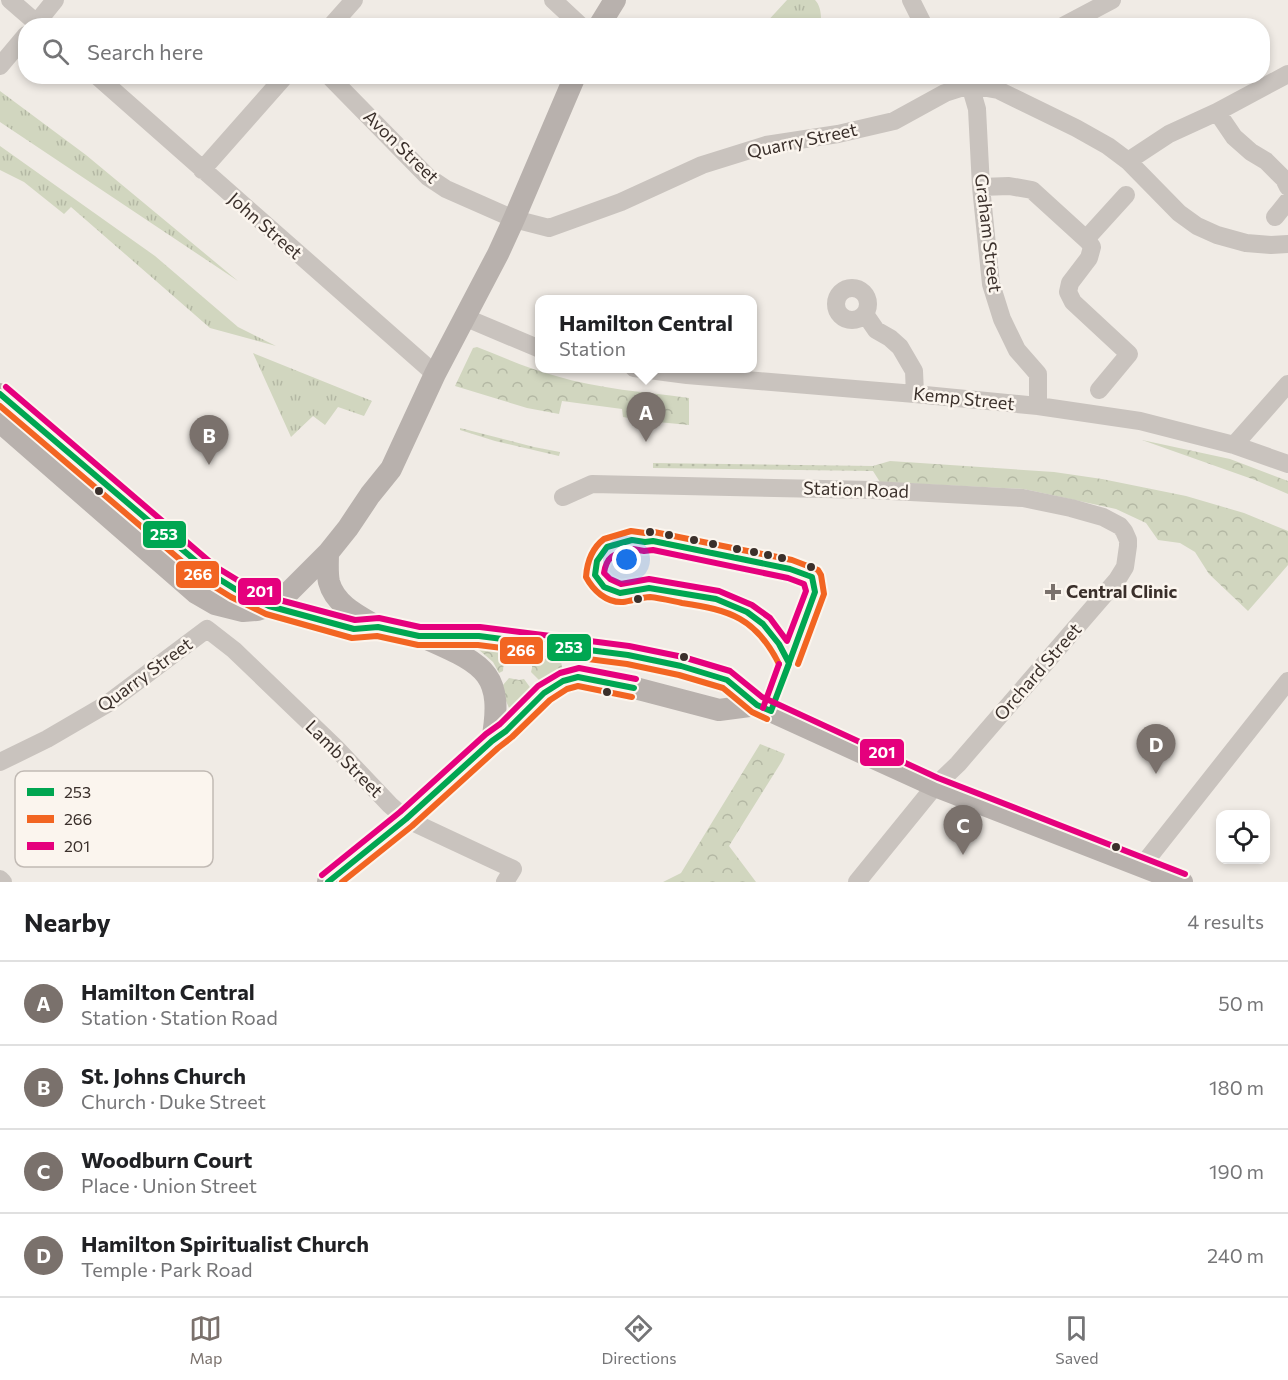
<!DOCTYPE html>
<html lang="en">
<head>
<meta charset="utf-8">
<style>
	body { margin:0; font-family:Commissioner,sans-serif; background:#f6f6f6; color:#202124 }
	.controls { position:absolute; right:18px; bottom:18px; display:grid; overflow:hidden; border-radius:12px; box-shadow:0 3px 9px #0003 }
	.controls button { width:54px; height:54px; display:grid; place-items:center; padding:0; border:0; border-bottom:2px solid #e0e0e0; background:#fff; color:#202124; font:30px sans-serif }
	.you { position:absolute; left:627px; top:560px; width:21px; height:21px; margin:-15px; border:4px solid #fff; border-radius:50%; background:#1a73e8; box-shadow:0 0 0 9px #1a73e833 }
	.badge { display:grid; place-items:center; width:39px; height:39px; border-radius:50%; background:#7a716c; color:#fff; font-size:20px; font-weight:700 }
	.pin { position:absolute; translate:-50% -50px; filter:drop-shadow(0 2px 3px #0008) }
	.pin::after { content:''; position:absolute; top:32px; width:21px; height:18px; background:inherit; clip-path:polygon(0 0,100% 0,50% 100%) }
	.popup { position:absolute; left:535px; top:295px; width:222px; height:78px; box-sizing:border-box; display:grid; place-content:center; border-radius:12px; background:#fff; filter:drop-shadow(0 2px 4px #0005); font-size:20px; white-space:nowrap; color:#757577 }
	.popup b { font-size:22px; color:#202124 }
	.popup::after { content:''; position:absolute; left:50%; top:100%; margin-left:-12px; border:12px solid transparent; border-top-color:#fff }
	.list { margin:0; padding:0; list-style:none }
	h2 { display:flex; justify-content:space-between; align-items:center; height:78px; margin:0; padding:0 24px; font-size:26px }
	h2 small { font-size:20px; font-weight:400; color:#757577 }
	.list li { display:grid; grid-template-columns:39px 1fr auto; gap:18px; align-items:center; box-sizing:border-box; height:84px; padding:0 24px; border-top:2px solid #e0e0e0 }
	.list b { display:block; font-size:22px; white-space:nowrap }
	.list p { margin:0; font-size:20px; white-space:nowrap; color:#757577 }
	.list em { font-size:20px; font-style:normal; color:#757577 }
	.icon { flex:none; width:33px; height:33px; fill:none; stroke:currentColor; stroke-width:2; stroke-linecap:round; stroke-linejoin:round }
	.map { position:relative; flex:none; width:1288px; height:882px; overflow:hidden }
	.search { position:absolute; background:#fff; box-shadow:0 3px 9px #0003; left:18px; right:18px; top:18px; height:66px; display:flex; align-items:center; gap:15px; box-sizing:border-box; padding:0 21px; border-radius:24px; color:#757577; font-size:22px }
	.sheet { height:414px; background:#fff }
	nav { display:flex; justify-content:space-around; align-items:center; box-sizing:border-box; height:84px; border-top:2px solid #e0e0e0; background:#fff; font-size:16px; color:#757577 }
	nav a { display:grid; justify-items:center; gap:3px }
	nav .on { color:#7a716c }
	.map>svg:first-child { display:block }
</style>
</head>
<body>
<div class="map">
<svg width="1288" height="882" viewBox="0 0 1288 882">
	<defs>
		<pattern id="grass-tufts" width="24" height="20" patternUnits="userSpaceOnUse" patternTransform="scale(1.5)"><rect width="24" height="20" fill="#d1d6bf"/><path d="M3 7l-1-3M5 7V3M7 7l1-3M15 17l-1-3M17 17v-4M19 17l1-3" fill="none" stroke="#b4b8a4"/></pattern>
		<pattern id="forest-crowns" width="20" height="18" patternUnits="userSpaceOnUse" patternTransform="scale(1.5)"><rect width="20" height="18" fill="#d1d6bf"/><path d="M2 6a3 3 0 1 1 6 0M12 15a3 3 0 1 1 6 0" fill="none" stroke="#b4b8a4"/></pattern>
		<pattern id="garden-dots" width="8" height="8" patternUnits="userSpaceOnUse" patternTransform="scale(1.5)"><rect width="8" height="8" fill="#d1d6bf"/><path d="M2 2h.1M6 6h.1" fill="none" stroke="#b4b8a4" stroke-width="1.8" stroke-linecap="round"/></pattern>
	</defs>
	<rect width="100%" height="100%" fill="#f0ebe5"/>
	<!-- grass -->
	<path fill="url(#grass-tufts)" d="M787,0H815C821,6 822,18 820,25H764Z
		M0,91L86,155L238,281L0,122Z
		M0,146L155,256L238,327L276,346L210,328L71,207L64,214L24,182L0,170Z
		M253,353L372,401L364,416L338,407L325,425L313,416L291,437Z"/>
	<!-- forest -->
	<path fill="url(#forest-crowns)" d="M477,347C503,357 529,369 556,376C599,389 645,392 689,398V425L647,421L623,417L622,409L562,401L559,414L527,408L455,386L473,348Z
		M1142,440L1230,459L1288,481V494L1255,480Z
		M890,461L1054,472L1102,479L1186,496L1244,513L1288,531V565L1248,611L1209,574L1195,552L1180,543L1158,540L1146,523L1116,509L1024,489L880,482L873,471V466Z
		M477,644L513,650L504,659L503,671L499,673L493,662L478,649Z
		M527,653L560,654L563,674L540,681L531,672L532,668V657Z
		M509,678L519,680L524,679L532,690L516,705L509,708L504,696L503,685Z
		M760,744L785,754L782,761L729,846L756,882H663L681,873Z"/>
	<!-- garden -->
	<path fill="url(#garden-dots)" d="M460,428L534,447L560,452L559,456L495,441L460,430Z
		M653,463L873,466V471L653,468Z"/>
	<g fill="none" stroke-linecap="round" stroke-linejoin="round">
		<!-- minor -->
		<path stroke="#c9c3be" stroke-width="18" d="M10,0L40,26
			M553,0L581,26
			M911,0L924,26
			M34,26L55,0
			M331,26L354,0
			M1063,26L1112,0
			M0,66L26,35
			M97,76L435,374
			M329,76L428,177L446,189L514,219L549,228L621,202L702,165L766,145L838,134L894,121L945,93L970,85L998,90L1076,128L1108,146L1128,161L1179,213L1197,226L1217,235L1246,243L1271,245L1288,244
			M970,85L977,109L981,187L991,284L1002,319L1017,350L1038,374V406
			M1217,112L1234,137L1251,152L1266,161L1284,179L1288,187
			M1128,161L1169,134L1217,112L1288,74
			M202,170L285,76
			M981,187L1009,186L1032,190L1088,241L1092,247L1089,258L1070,283L1068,292L1073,302L1129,354L1099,390
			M1275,217L1288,201
			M1086,239L1126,195
			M836 304a16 16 0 1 1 32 0a16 16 0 1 1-32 0Z
			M865,314L876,330L890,338L900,347L914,371L915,394
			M464,317L540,349
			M634,368L687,375L915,394L1038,406L1140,421L1234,445L1288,464
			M1234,445L1288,384
			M563,497L592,484L873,490L1023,498L1071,508L1103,517L1120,526L1124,531L1128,540V546L1125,567L1117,580L958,764L935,786L857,882
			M0,762L47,739L107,704L207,629L234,650L336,748L390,805L406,819L513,869L505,882
			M1141,867L1288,681
			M0,879L3,882"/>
		<!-- major -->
		<path stroke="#b8b1ad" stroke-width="22" d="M599,26L615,0
			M0,394L169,539L211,574L235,589L269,606L354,629L378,627L419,636H479L520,641L628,655L681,666L727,680L757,705L935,786L1182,882
			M0,422L196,593L215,604L243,611L257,610L269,606L289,592L328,553L348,528L370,495L391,469L435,374L498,254L514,219L575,76
			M328,553C328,561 327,573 329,582C335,605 359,616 378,627
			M429,640C486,665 504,675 492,741
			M328,882L406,819L492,741L506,731L544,693L563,681L578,677L635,688L719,710L757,705"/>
		<!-- bus-1 casing -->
		<g stroke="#fbf5ee" stroke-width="10">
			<path id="bus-1" d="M0,394L211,574L235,589L269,606L354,629L378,627L419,636H479L628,655L681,666L727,680L757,705L771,711
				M632,540L645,542L653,541L790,569L812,577L815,592L789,663L779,644L763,624L747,612L716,599L649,588L620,593L604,587L595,575L597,561L607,547Z
				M789,663V664L771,711Z
				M328,882L406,819L492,741L506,731L544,693L563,681L578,677L634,688"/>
		</g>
		<!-- bus-2 casing -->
		<g stroke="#fbf5ee" stroke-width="10">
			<path id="bus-2" d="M0,406L205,581L231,597L266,614L352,638L377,636L418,645H478L627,664L679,675L723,688L752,712L767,719
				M779,664C756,618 730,610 682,603C672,601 661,598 650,597C641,597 632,601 623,602C606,603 593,590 586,577C587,562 591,549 604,539L631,531L645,533L654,532L792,560L818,570L821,575L824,594L798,664
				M342,882L412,826L498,748L512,737L550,700L567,689L578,686L632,697"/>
		</g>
		<!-- bus-3 casing -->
		<g stroke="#fbf5ee" stroke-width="10">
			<path id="bus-3" d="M6,387L216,567L239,581L272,598L355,620L379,618L420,627H480L629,646L683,657L730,671L762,697L938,778L1185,874
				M633,549L644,551L653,550L788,578L804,584L806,591L787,641L770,618L752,605L719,591L649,579L621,584L610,579L604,573C607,554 616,554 633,549Z
				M763,708L779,664
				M322,875L400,812L486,734L500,724L538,686L560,673L579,668L636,679"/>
		</g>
		<!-- bus-1 -->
		<use href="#bus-1" stroke="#00a651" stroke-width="6"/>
		<!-- bus-2 -->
		<use href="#bus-2" stroke="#f26522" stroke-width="6"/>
		<!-- bus-3 -->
		<use href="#bus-3" stroke="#e5007d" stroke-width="6"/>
	</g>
	<!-- markers -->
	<g fill="#3b302b" stroke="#fbf5ee" stroke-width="2">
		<circle cx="99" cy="491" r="5"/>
		<circle cx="650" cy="532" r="5"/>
		<circle cx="669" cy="535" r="5"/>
		<circle cx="694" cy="540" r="5"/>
		<circle cx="713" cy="544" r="5"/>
		<circle cx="737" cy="549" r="5"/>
		<circle cx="754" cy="552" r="5"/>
		<circle cx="768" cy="555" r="5"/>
		<circle cx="782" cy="558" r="5"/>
		<circle cx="811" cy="567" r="5"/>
		<circle cx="638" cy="599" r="5"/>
		<circle cx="684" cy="657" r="5"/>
		<circle cx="607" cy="692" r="5"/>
		<circle cx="1116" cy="847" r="5"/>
	</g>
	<path fill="#7a716c" stroke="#fbf5ee" stroke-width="2" d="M1050 583h6v6h6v6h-6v6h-6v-6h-6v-6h6z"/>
	<g text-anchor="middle" stroke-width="5" stroke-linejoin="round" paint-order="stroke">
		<!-- street labels -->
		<g font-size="18" fill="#3b302b" stroke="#fbf5ee">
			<text transform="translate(802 141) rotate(-12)" y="6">Quarry Street</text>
			<text transform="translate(401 147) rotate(44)" y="6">Avon Street</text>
			<text transform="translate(265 226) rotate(41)" y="6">John Street</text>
			<text transform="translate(988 233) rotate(83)" y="6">Graham Street</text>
			<text transform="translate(964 399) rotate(6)" y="6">Kemp Street</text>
			<text transform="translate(856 490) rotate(2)" y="6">Station Road</text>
			<text transform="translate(1038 672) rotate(-49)" y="6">Orchard Street</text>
			<text transform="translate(145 675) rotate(-36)" y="6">Quarry Street</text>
			<text transform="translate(344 759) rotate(45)" y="6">Lamb Street</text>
		</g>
		<!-- poi labels -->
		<g font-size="18" font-weight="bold" fill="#3b302b" stroke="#fbf5ee" text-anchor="start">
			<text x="1066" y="598">Central Clinic</text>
		</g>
	</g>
	<!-- legend -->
	<rect x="15" y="771" width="198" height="96" rx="9" fill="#fbf5ee" stroke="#c1bab4" stroke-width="1.5"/>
	<rect x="27" y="788" width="27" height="8" fill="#00a651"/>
	<rect x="27" y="815" width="27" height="8" fill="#f26522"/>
	<rect x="27" y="842" width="27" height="8" fill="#e5007d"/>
	<g font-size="16" fill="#3b302b">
		<text x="64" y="798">253</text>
		<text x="64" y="825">266</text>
		<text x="64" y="852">201</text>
	</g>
	<g stroke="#fbf5ee" stroke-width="2">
		<rect x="142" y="520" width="45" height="29" rx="6" fill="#00a651"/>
		<rect x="175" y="560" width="45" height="29" rx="6" fill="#f26522"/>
		<rect x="237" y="577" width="45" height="29" rx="6" fill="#e5007d"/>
		<rect x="546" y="633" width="46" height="29" rx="6" fill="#00a651"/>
		<rect x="499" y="636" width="45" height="29" rx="6" fill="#f26522"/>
		<rect x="859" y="738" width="46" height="29" rx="6" fill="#e5007d"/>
	</g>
	<g font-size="16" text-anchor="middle" font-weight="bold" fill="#fff">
		<text x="164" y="540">253</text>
		<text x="198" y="580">266</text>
		<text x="260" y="597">201</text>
		<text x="569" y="653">253</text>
		<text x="521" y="656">266</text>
		<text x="882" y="758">201</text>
	</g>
</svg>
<div class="controls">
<button><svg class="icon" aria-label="locate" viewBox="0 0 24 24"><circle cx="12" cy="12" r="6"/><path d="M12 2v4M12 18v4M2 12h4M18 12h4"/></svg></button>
</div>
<div class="you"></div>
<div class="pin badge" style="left:646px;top:442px">A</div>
<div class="popup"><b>Hamilton Central</b>Station</div>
<div class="pin badge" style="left:209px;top:465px">B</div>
<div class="pin badge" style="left:963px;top:855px">C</div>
<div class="pin badge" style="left:1156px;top:774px">D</div>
<div class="search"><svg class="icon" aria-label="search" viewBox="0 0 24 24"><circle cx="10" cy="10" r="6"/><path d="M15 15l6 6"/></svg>Search here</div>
</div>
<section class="sheet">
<h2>Nearby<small>4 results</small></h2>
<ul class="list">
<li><span class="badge">A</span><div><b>Hamilton Central</b><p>Station · Station Road</p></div><em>50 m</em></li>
<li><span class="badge">B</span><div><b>St. Johns Church</b><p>Church · Duke Street</p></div><em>180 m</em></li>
<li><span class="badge">C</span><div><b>Woodburn Court</b><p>Place · Union Street</p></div><em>190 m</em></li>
<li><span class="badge">D</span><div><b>Hamilton Spiritualist Church</b><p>Temple · Park Road</p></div><em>240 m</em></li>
</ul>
</section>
<nav>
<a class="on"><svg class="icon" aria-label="map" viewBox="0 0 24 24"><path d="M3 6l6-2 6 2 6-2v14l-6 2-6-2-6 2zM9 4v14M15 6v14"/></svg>Map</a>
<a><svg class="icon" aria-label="directions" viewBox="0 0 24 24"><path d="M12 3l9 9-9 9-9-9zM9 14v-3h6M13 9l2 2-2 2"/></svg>Directions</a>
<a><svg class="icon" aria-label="saved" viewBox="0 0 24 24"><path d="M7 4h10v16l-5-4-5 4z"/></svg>Saved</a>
</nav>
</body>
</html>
